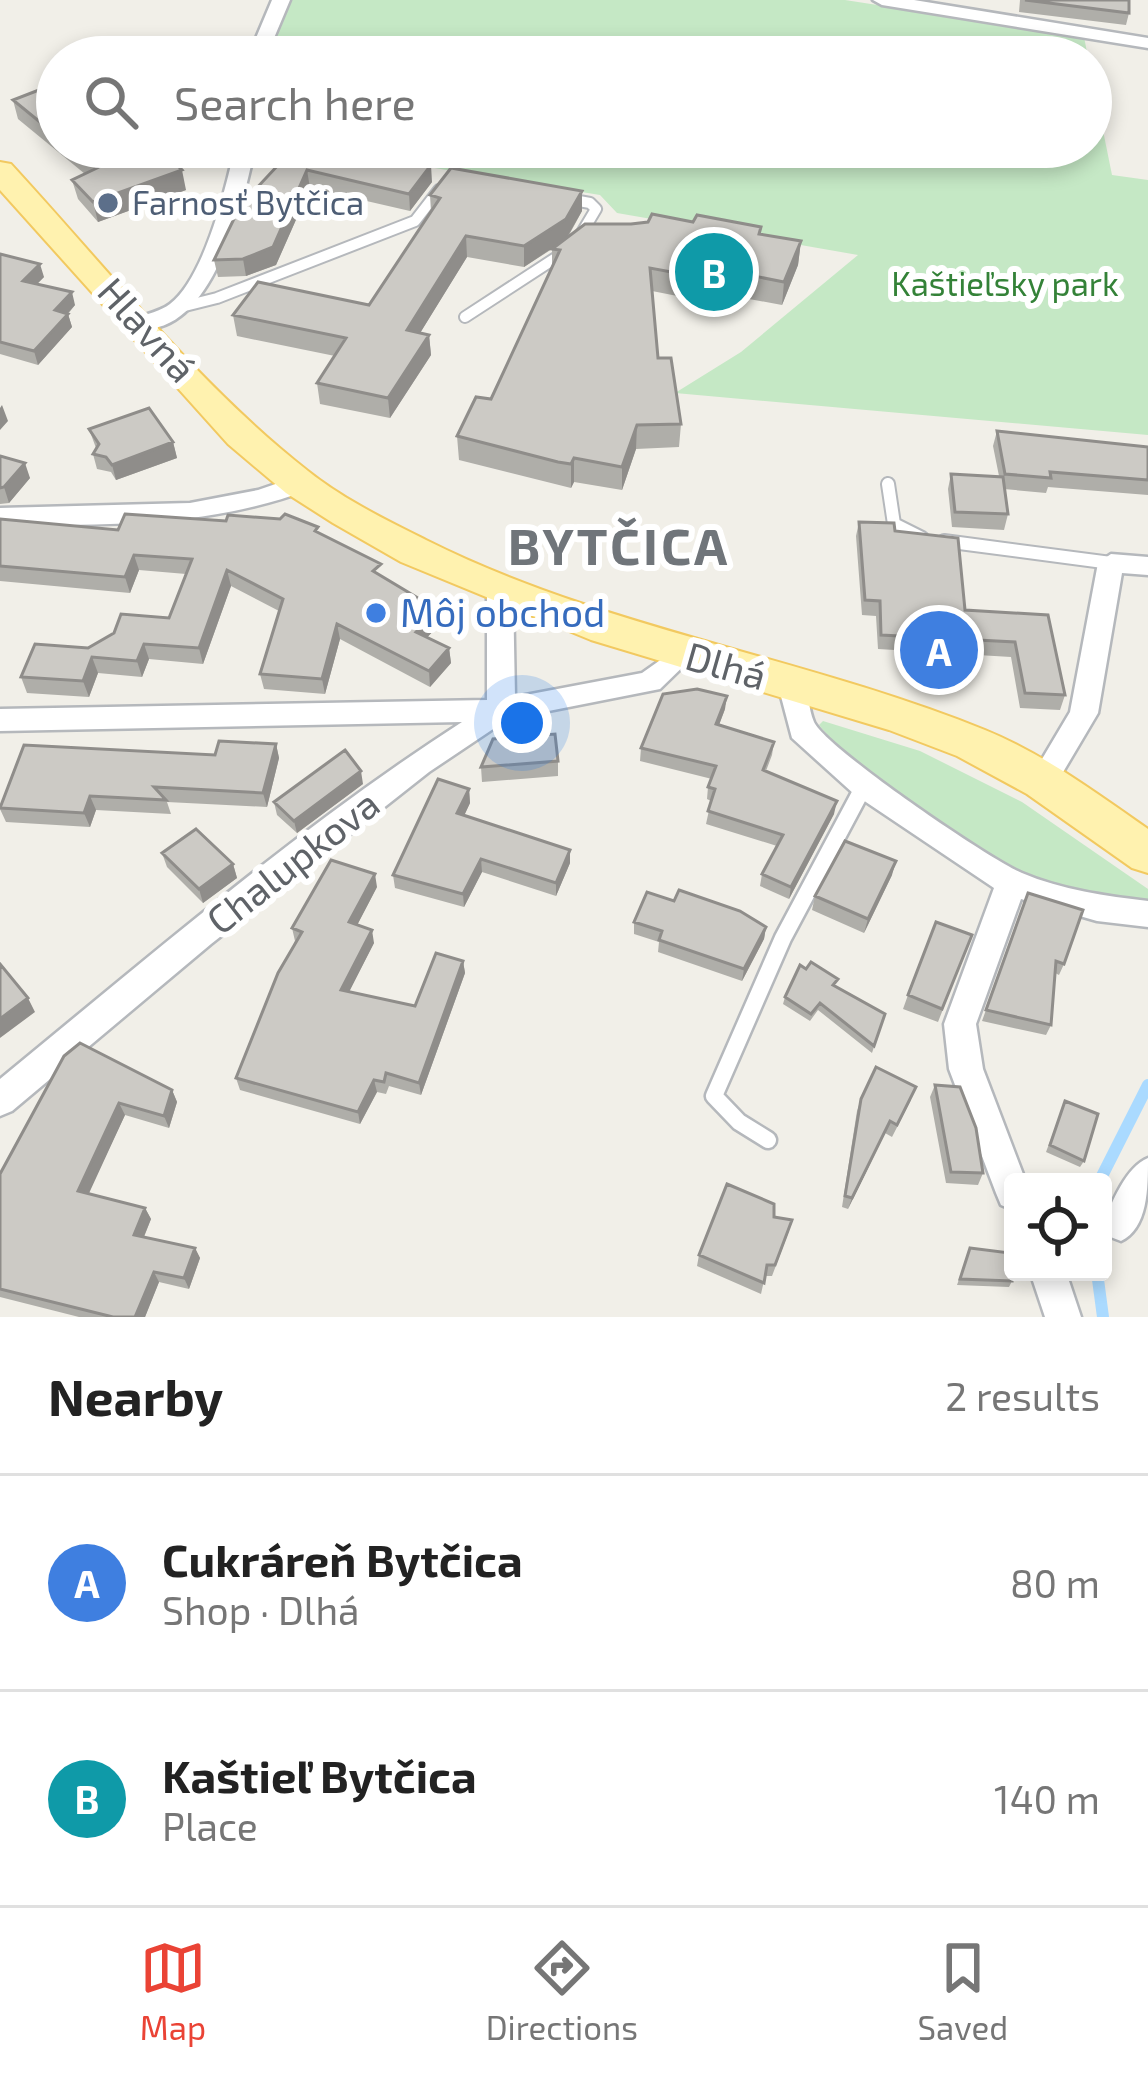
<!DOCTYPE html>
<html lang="en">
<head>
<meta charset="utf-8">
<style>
	body { margin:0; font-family:"Exo 2",sans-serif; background:#f6f6f6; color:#222 }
	.controls { position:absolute; right:36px; bottom:36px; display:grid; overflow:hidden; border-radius:12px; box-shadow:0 6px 18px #0003 }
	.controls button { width:108px; height:108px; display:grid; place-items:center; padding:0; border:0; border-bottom:3px solid #e0e0e0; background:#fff; color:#222; font:60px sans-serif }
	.you { position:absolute; left:522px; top:723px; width:42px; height:42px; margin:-30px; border:9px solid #fff; border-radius:50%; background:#1a73e8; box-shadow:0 0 0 18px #1a73e833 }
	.badge { display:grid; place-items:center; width:78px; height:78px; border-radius:50%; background:#ea4335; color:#fff; font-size:39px; font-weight:700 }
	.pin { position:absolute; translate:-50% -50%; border:6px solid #fff; box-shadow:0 3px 12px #0006 }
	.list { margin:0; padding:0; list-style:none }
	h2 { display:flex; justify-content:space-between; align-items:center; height:156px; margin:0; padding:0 48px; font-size:51px }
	h2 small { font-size:39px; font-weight:400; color:#767676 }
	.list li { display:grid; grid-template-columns:78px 1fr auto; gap:36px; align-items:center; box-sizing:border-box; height:216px; padding:0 48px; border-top:3px solid #e0e0e0 }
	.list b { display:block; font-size:45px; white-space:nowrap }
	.list p { margin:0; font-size:39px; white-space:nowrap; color:#767676 }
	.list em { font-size:39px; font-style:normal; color:#767676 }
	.icon { flex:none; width:66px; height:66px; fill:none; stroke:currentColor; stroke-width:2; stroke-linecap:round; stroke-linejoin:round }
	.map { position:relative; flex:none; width:1148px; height:1317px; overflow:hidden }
	.search { position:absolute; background:#fff; box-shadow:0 6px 18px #0003; left:36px; right:36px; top:36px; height:132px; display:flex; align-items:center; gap:30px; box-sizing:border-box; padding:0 42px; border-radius:66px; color:#767676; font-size:45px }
	.sheet { height:588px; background:#fff }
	nav { display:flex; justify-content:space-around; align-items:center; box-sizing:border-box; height:168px; border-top:3px solid #e0e0e0; background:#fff; font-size:33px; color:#767676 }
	nav a { display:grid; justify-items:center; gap:6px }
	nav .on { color:#ea4335 }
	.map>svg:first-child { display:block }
</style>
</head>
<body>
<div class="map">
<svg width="1148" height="1317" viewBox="0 0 1148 1317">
	<rect width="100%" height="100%" fill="#f1efe8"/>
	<!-- green -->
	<path fill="#c5e8c5" d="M290,0H845L1084,37L1088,57H267Z
		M1091,71L1112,175L1148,180V435L675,393L741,352L858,255L617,213L600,195L305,147H1091Z
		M823,721L920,751L1022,802L1148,889V904C1113,898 1070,897 1037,884C969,857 866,781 819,725Z"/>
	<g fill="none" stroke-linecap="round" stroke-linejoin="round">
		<!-- stream -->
		<path stroke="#aadaff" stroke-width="12" d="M1099,1182L1148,1085
			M1097,1272L1103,1317"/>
		<!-- lane-far2 casing -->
		<g stroke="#b5b8bc" stroke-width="14">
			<path id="lane-far2" d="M181,307L217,298L415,221L439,190
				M465,317L574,246L596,209L590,203L568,199"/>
		</g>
		<!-- lane-far1 casing -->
		<g stroke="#b5b8bc" stroke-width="16">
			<path id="lane-far1" d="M888,484L894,524L922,538
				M944,541L1111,563"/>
		</g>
		<!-- lane casing -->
		<g stroke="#b5b8bc" stroke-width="21">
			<path id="lane" d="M768,1140L739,1122L714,1096L783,938L864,786"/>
		</g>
		<!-- street casing -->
		<g stroke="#b5b8bc" stroke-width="5">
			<path id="street" d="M272,0H290L266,57H248Z
				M873,0H914L1148,38V48L882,5Z
				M235,147H255C244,201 211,341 135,328V318C147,314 161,311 170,304C204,278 226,188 235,147Z
				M299,476L308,478L311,484L308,490C207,528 106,524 0,526V508L190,503L258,490Z
				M1111,554L1148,557V575L1122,573L1098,713L1053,789L1043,793L1033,789L1029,781L1070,712L1098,563Z
				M500,581L513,590L515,697L642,673L683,644L696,654L660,689L508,719L429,772L211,944L12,1111L0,1116V1079C150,956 299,827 462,722L0,731V709L487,700V590Z
				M792,675L802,678C809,692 808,708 814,722C826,748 990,860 1022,873C1062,890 1106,896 1148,901V927L1097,921L1021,899L976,1024L983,1069L1026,1182H1013V1210L1001,1205L996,1193L949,1069L944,1024L994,888L854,794L792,738L778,685L782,678Z
				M1148,1158C1148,1188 1148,1228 1121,1241L1108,1236L1103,1224C1112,1202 1126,1167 1148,1158Z
				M1030,1272H1066L1081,1317H1045Z"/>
		</g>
		<!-- primary casing -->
		<g stroke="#f2c960" stroke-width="4">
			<path id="primary" d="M0,162L11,164C105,266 199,386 308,471C343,499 386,520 426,540C603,629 802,656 985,730C1044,754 1096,793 1148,829V873L1132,868L1027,794L957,756L889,730L591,640L401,562L333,523L286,493L228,444L0,190Z"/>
		</g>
		<!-- lane-far2 -->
		<use href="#lane-far2" stroke="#fff" stroke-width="10"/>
		<!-- lane-far1 -->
		<use href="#lane-far1" stroke="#fff" stroke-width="12"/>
		<!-- lane -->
		<use href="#lane" stroke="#fff" stroke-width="16"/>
		<!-- street -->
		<use href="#street" fill="#fff" fill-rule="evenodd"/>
		<!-- primary -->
		<use href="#primary" fill="#fff2af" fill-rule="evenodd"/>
	</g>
	<!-- wall -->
	<path fill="#afaea9" d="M1020,0H1129V13L1126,25L1019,12Z
		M57,83V147H148L186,190L98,222L78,199L72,180L85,174L18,119L13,100Z
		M295,147L432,182L410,211L310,188L276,265L246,276L218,277L214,260L252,193Z
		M582,191V211L568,237L761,234L801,241L798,265L782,305L722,294L718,304L652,291L658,358L681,424L679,447L636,449L622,490L574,482L571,488L459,460L457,436L491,399L552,267V249L524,267L467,257L420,333L429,335L431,355L390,418L320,404L317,383L335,356L237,336L233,315L369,305L431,212L430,195Z
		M0,254L44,277L37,284L75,305L68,314L72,327L38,365L0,354Z
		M89,429L173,442L177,458L116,480L111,472L97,469L93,454L96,448Z
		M997,431L1148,447V495L1048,487L1046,493L1004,489L1008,514L1004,530L952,527L948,489L951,474L999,476L993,446Z
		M0,456L30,478L9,503L0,504Z
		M0,519L118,530L319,533L382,577L439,625L427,637L449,648L451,663L430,687L340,639L325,694L264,689L260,674L279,611L231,586L203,664L149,659L142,677L98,673L89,697L27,693L21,677L88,648L169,618L186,574L139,570L130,593L0,581Z
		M859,522L895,531L965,610L1048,615L1065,695L1060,710L1020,708L1011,657L878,649L876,616L862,615L856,536Z
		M725,709L719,725L774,742L772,755L766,771L834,814L789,899L760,886L762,874L777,846L706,824L711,801L707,799L708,787L712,779L640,761L641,748Z
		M276,744L279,758L267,807L167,802L171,814L96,810L90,827L6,822L0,809V807L215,755Z
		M558,761V776L482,782L481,767Z
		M363,784L297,833L277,815L274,802Z
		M469,789L470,803L464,815L570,863L556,896L482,872L464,907L395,888L393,875Z
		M162,853L233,864L237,878L203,903L167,867Z
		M892,875L864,933L812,910L815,896Z
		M377,887L357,925L374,943L349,991L415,1006L463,961L465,973L421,1095L389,1086L386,1094L377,1092L360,1124L240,1090L236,1078L295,941L292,928Z
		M1028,893L1064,964L1059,975L1055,973L1051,1025L1046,1035L982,1021Z
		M634,922L766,927L764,939L742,981L658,952L659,942L634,934Z
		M972,935L938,1022L903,1009L908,995Z
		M836,986L885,1014L872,1053L818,1010L810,1021L783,1004L785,997Z
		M64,1056L172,1090L177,1102L169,1128L125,1115L88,1193L145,1208L151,1219L144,1237L195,1248L200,1258L189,1289L159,1282L145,1317H79L0,1297V1174Z
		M935,1085L983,1173L978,1185L946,1183L930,1097Z
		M861,1099L911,1100L892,1137L885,1133L848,1209L842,1207L857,1111Z
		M1065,1101L1084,1161L1080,1167L1046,1152Z
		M774,1217L789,1231L772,1276H765L761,1294L697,1266L699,1255Z
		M970,1248L1012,1281L1009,1287L957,1285Z"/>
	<!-- shaded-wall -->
	<path fill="#8f8d8a" d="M431,165L432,182L410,211L409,194Z
		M182,170L186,190L98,222L93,202Z
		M307,170L310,188L276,265L246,276L243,259Z
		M582,191V211L566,239L524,267V246Z
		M466,236L467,257L409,351L407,330Z
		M801,241L798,265L782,305L784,282Z
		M40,264L44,277L27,294L23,281Z
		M724,270L722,294L718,304L720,281Z
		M72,292L75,305L59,323L55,310Z
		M68,314L72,327L38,365L34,351Z
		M429,335L431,355L390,418L388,398Z
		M2,405L8,421L0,430V408Z
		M637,425L636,449L622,490V467Z
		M173,442L177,458L116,480L112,465Z
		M574,458V482L571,488V464Z
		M25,463L30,478L9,503L4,487Z
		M134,555L139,570L130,593L125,577Z
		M227,570L231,586L203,664L199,648Z
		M438,610L439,625L418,647L416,632Z
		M337,624L340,639L325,694L322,679Z
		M144,644L149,659L142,677L137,661Z
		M449,648L451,663L430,687L429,671Z
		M92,657L98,673L89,697L83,681Z
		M727,696L725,709L714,738L716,724Z
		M276,744L279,758L267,807L263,793Z
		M361,771L363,784L297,833L294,821Z
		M469,789L470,803L459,827L457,813Z
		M90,796L96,810L90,827L84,813Z
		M837,801L834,814L789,899L791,887Z
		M570,850V863L556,896V883Z
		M481,859L482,872L464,907L463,894Z
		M896,861L892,875L864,933L868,919Z
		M233,864L237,878L203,903L199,889Z
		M375,874L377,887L352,935L349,922Z
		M766,927L764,939L742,981L744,969Z
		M372,930L374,943L344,1002L341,990Z
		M463,961L465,973L421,1095L419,1083Z
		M28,998L35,1012L0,1038V1019Z
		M374,1080L377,1092L360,1124L358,1112Z
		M172,1090L177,1102L169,1128L164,1116Z
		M119,1103L125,1115L85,1202L78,1191Z
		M890,1121L885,1133L848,1209L852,1198Z
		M145,1208L151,1219L140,1246L134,1235Z
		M195,1248L200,1258L189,1289L184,1278Z
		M154,1272L159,1282L145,1317H135Z"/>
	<!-- building -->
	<path fill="#cccac5" stroke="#8f8d8a" stroke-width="3" d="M1025,0H1129V13Z
		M57,83V136L13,100Z
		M71,147H148L154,151L161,149L182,170L93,202L72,180L97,168Z
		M295,147H351L431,165L409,194L307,170L273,247L243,259L214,260L247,192L252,193Z
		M451,168L582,191L566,219L524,246L466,236L407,330L429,335L388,398L317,383L346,338L233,315L258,282L369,305L440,198L430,195Z
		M652,214L693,222L697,215L761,227L759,234L801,241L784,282L724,270L720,281L650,268L658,358H671L681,424L637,425L622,467L574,458L571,464L558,462L457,436L476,397L491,399L560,250L552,249L585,224H631L648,222Z
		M0,254L40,264L23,281L72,292L55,310L68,314L34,351L0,342Z
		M149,408L173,442L112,465L106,457L93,454L99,444L89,429Z
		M997,431L1148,447V480L1050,472L1051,478L1005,474Z
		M0,456L25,463L4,487L0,488Z
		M951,474L1003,477L1008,514L955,512Z
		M125,514L226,521L228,515L280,519L285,514L318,527L315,531L381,564L373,571L438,610L416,632L449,648L429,671L337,624L322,679L260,674L283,599L227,570L199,648L144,644L137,661L92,657L83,681L21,677L35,644L88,648L114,633L121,614L169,618L192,559L134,555L125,577L0,566V519L118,530Z
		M859,522L894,523L895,531L958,538L965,610L1048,615L1065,695L1025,693L1015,642L881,635L880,601L865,600Z
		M697,689L727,696L716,724L774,742L763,770L837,801L791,887L762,874L783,835L708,811L715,789L708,787L716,766L641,748L663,694Z
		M555,734L558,761L481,767L493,739Z
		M219,741L276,744L263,793L154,787L166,800L90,796L84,813L0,808L24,745L215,755Z
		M345,750L361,771L294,821L274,802Z
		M438,779L469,789L457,813L570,850L556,883L481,859L463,894L393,875Z
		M196,829L233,864L199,889L162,853Z
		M845,841L896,861L868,919L815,896Z
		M331,860L375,874L349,922L372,930L341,990L415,1006L436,953L463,961L419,1083L386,1073L384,1082L374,1080L358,1112L236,1078L278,973L302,932L292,928Z
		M679,890L740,911L766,927L744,969L659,940L662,931L634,922L647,892L674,901Z
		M1028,893L1083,910L1064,964L1056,961L1051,1025L986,1010Z
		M936,922L972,935L942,1009L908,995Z
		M811,962L838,979L833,985L885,1014L874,1046L820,1003L811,1014L785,997L800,965L806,969Z
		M0,964L28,998L0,1019Z
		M80,1043L172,1090L164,1116L119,1103L78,1191L145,1208L134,1235L195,1248L184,1278L154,1272L135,1317H113L0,1289V1174L64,1056Z
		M876,1067L916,1087L897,1125L890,1121L852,1198L845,1196L861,1099Z
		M935,1085L960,1087L976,1128L983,1173L951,1172Z
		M1065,1101L1098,1114L1084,1161L1050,1145Z
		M727,1184L774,1204V1217L792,1220L775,1265H767L764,1283L699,1255Z
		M970,1248L1010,1253L1012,1281L960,1279Z"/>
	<!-- markers -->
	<circle fill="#5c6f8a" stroke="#fff" stroke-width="4.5" cx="108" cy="203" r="12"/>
	<circle fill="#3f7fe0" stroke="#fff" stroke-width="4.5" cx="376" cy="613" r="12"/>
	<g text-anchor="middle" stroke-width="12" stroke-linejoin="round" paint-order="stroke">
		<!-- far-service labels -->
		<g font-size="33" fill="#4e5e75" stroke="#fff" text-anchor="start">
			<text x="132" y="215">Farnosť Bytčica</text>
		</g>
		<!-- far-park labels -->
		<g font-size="33" fill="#348238" stroke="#fff">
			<text x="1005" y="296">Kaštieľsky park</text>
		</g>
		<!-- street labels -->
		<g font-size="39" fill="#5f6368" stroke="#fff">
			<text transform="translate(147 330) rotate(48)" y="14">Hlavná</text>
			<text transform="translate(726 666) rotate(16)" y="14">Dlhá</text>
			<text transform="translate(293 862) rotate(-38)" y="14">Chalupkova</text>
		</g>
		<!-- shop labels -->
		<g font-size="39" fill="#366cbe" stroke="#fff" text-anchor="start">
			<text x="400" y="627">Môj obchod</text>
		</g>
		<!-- district labels -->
		<g font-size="51" font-weight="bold" letter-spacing="3" fill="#70757a" stroke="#fff">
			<text x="619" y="565">BYTČICA</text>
		</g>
	</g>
</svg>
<div class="controls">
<button><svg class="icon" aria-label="locate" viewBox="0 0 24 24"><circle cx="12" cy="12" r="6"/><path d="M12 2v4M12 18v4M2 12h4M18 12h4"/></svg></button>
</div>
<div class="you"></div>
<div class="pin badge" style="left:939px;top:650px;background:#3f7fe0">A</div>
<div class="pin badge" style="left:714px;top:272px;background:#0f9aa8">B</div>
<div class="search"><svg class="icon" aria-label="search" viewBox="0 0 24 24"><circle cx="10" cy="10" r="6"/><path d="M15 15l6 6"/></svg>Search here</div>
</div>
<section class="sheet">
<h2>Nearby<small>2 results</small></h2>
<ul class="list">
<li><span class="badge" style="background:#3f7fe0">A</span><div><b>Cukráreň Bytčica</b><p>Shop · Dlhá</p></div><em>80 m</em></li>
<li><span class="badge" style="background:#0f9aa8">B</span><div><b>Kaštieľ Bytčica</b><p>Place</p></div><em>140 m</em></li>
</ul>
</section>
<nav>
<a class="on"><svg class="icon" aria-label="map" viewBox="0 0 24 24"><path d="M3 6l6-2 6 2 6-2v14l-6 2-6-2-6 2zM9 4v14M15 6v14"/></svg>Map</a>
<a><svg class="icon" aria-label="directions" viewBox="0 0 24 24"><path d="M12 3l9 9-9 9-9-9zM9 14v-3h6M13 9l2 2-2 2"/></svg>Directions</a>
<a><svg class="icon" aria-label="saved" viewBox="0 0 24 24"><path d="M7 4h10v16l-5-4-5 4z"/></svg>Saved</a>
</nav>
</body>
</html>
